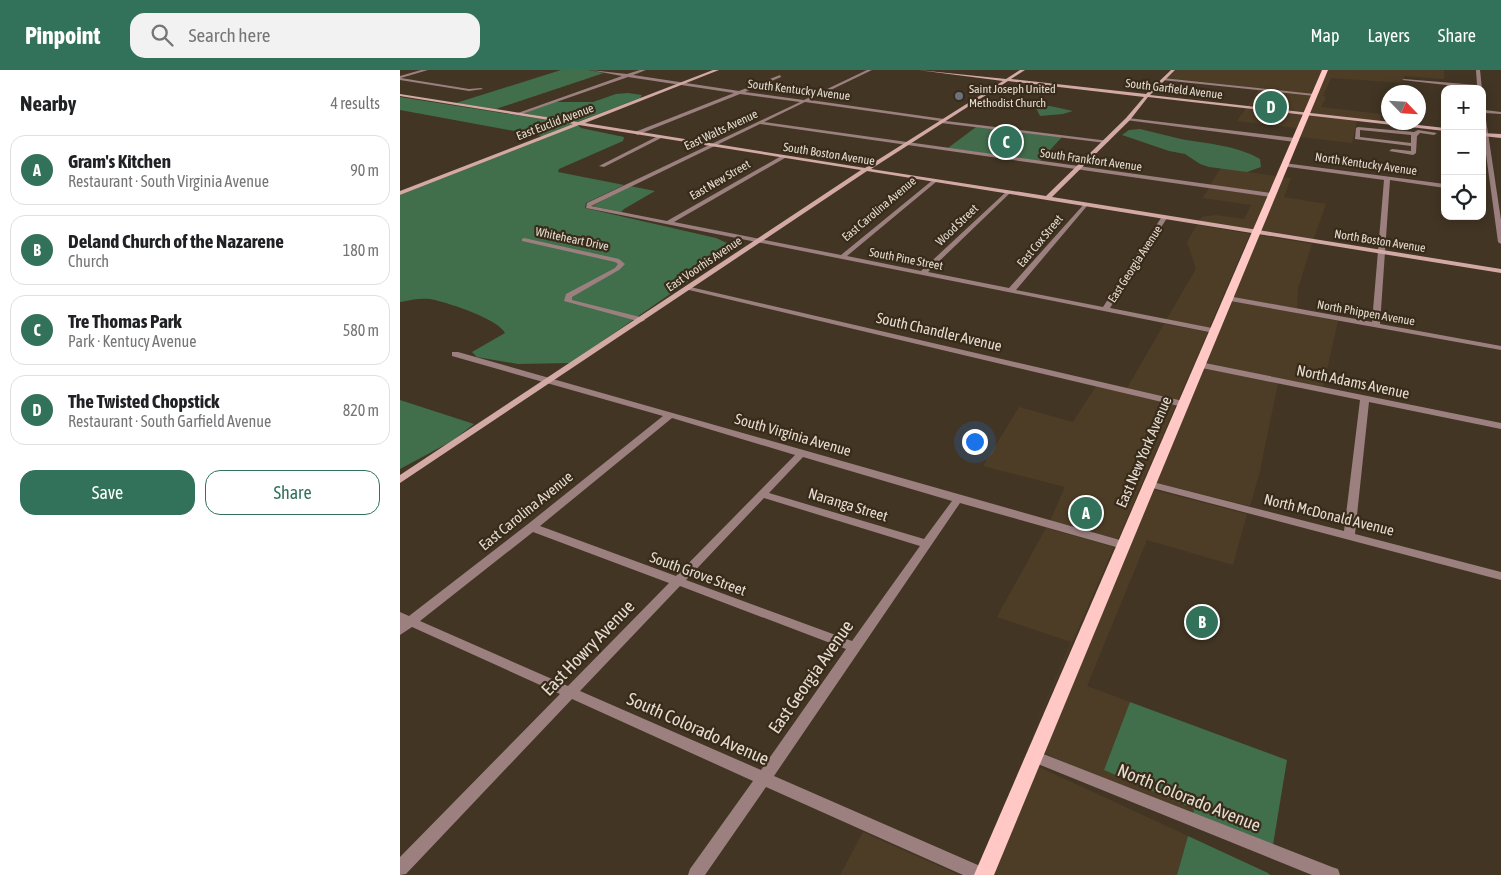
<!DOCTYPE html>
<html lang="en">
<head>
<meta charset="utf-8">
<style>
	body { margin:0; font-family:"Asap Condensed",sans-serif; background:#f2f2f2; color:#202124 }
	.controls { position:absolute; right:15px; top:15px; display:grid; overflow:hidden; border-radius:10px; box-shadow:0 2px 12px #0003 }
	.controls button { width:45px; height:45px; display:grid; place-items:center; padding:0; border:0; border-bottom:1px solid #e0e0e0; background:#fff; color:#202124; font:25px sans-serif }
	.compass { position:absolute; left:981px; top:15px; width:45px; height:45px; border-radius:50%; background:#fff; box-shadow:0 2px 12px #0003; rotate:115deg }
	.you { position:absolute; left:574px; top:371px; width:18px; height:18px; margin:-12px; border:4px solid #fff; border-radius:50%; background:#1a73e8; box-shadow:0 0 0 8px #1a73e833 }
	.badge { display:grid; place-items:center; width:32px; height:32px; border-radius:50%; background:#33725a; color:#fff; font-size:16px; font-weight:700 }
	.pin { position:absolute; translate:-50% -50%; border:2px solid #fff; box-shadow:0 1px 5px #0006 }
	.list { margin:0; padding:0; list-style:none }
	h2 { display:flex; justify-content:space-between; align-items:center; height:65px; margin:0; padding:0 20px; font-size:21px }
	h2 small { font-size:16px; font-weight:400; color:#757577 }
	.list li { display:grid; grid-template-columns:32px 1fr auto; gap:15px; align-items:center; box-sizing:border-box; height:70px; margin:0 10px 10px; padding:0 10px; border:1px solid #e0e0e0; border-radius:15px }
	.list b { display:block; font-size:19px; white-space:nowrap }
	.list p { margin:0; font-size:16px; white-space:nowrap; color:#757577 }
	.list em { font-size:16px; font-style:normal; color:#757577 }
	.actions { display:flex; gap:10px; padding:15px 20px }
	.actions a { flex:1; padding:11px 0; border:1px solid #33725a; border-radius:15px; text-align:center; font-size:18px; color:#33725a }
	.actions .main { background:#33725a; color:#fff }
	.icon { flex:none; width:28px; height:28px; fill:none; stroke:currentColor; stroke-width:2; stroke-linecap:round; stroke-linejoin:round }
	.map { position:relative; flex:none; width:1101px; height:805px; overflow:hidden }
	header { display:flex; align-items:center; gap:30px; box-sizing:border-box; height:70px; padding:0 25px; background:#33725a; color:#fff }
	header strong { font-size:24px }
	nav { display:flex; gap:28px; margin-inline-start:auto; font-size:18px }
	.search { width:350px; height:45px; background:#f2f2f2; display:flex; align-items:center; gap:12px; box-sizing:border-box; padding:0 18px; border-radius:15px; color:#757577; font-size:19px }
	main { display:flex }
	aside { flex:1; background:#fff }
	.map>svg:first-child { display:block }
</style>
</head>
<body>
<header>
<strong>Pinpoint</strong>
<div class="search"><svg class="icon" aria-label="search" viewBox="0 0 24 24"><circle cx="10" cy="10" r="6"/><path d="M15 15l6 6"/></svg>Search here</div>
<nav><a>Map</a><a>Layers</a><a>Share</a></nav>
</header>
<main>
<aside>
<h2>Nearby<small>4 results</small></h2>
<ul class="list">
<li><span class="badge">A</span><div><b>Gram's Kitchen</b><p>Restaurant · South Virginia Avenue</p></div><em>90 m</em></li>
<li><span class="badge">B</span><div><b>Deland Church of the Nazarene</b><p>Church</p></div><em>180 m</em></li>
<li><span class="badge">C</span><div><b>Tre Thomas Park</b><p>Park · Kentucy Avenue</p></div><em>580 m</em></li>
<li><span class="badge">D</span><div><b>The Twisted Chopstick</b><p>Restaurant · South Garfield Avenue</p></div><em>820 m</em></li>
</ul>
<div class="actions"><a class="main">Save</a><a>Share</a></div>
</aside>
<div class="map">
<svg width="1101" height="805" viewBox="0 0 1101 805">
	<rect width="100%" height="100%" fill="#423524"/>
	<!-- built -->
	<path fill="#4e3d26" d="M776,0H922L911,24L767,8Z
		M928,0H1044V9L1004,6L1005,10L1001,11L1006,13L931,8L923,26L926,27L921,37L981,44L980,51L909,44Z
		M858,20L911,26L903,43L847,37Z
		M846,38L902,45L896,59V58L837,51Z
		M909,45L957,51L952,73L900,67Z
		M821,98L876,106L868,124L810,115Z
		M883,107L891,108L884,127L926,134L913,171L860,162Z
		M809,118L867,126L852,161L798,152L802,147L815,145L844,149L851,135L802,128Z
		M797,155L850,164L809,258L766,250L796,199L787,172Z
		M859,165L912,174L898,218L897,239L833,227Z
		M832,231L938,251L923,317L806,294Z
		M764,254L808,262L778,330L727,318Z
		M804,298L878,313L860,401L850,436L757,413Z
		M696,316L776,335L718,469L650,451L665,417L583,396L619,337L673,352Z
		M754,420L847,444L833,495L747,470L687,616L730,632L704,700L795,739L792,751L644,683Z
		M646,458L714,477L623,685L671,572L597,547Z
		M639,697L788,766L777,805H594Z
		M463,762L496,777L559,805H440Z"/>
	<!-- green -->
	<path fill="#416b4a" d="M638,36H650L673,41L663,44L640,46L636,38Z
		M576,57L662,67L640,91L548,78Z
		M740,59C754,62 767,66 781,69C808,74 836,75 860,89L861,97L847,102L809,97L800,94L785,84L769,81L722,65L729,60Z"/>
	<!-- forest -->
	<path fill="#416e4b" d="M161,0H188L204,3L96,39L56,33Z
		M228,23L242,25L240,28L177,52L121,43L155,32H193L216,24Z
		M0,27L173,54L142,66L0,40Z
		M178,55L181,58L224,67L223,71L159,99L158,102L224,115L186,133L185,138L316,168L327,173L326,185L171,293L118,294L77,287L72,282L105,263C98,249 51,234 35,230C24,227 11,230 0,232V125Z
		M230,116L255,121L224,139L221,142L192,136Z
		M0,330L74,354L52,371L0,399Z
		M730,632L887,690L871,787L792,751L794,739L704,700Z
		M788,766L868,803L870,805H777Z"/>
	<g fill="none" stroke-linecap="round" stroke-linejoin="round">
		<!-- street -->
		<path fill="#9b807f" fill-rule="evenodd" d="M21,0H28L1,8L69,19L81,18L83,19L69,21L0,10V6Z
			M190,0L227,4L240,0H246L233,5L339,21L380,5L381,7L345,22L404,30L467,0H472L410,30L544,49L546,50V51L709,71L706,73L541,53L539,52L540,51L405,32L364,52L871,123L874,125L871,127L360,54L191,136L267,151L383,85L386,87L385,88L274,152L441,185L534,109L536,110V112L447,186L521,201L607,121L610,123L609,124L528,202L609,218L685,133L688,135L687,136L616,220L703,237L761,148L764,146L767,148L710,238L817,259V263H814L186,138L187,133L400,32L340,24L237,65L235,62L334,23L228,7L119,45L115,44L222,6Z
			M1076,0H1080L1082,19L1002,10L1004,9L1077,15Z
			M763,8L914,24L916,25L914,26L762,10Z
			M1082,35L1085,40L1101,42V44L1085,43L1101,150V174L1098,172L1082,55Z
			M728,48L895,68L898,70L895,72L726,50Z
			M958,57L1014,62L1018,60L1037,63L1034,65L1020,63L1017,66L1016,83L1013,85L989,81L992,79L1011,81V76L955,69L956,58ZM960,60L1011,65V73L960,67Z
			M258,66L263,67L204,97L199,96Z
			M884,93L1045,114V118L990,110L980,254L1101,276V280L825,230L824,228L828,226L972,252L984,110L882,96L881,95Z
			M124,168L219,189L225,194L219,200L172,227V230L244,248L245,250L241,252L164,231L166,224L215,198L218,194L215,192L122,171V169Z
			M286,216L783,331L787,334L783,337L289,220H286Z
			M52,282H58L727,472L729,475L727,478L723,479L560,433L374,706L587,799L589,805H563L366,717L305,805H288L290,799L353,711L172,629L6,804L0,805V787L160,624L12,557L0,565V542L9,546L128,454L263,346L52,286ZM272,348L395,385L276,506L140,456ZM403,387L552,431L524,469L369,423ZM364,428L520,476L452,571L286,510ZM133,462L269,513L168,616L20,551ZM280,516L446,579L361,700L180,621Z
			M800,292L1101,353V359L969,332L955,464L1101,502V510L745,416L744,414L745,412L749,411L944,461L960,330L797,297L796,295Z
			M633,680L932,797L938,799L940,805H912L628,690L626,686L628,682Z"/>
		<!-- secondary -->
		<path fill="#d3a9a6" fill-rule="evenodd" d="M313,0H319L185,53L465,98L603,11L518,0L606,9L620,0H625L611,9L746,24L771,0H775L750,25L1045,58V61L748,27L730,50L652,127L1101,199V203L467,101L0,413V405L461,100L179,55L0,125V121L173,54L0,26V24L178,52ZM608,11L744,27L726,48L646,126L471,99Z
			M1082,63L1101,64V68L1082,66Z"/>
		<!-- primary -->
		<path fill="#ffc8c5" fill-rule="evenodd" d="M922,0H928L594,805H574Z"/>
	</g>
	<!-- markers -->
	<circle fill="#6b7280" stroke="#382b1a" stroke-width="2" cx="559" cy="26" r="5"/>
	<g text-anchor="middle" stroke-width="4.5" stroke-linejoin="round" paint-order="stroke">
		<!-- far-poi labels -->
		<g font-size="12" fill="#e5dcd2" stroke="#382b1a" text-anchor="start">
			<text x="569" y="23">Saint Joseph United<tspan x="569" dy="14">Methodist Church</tspan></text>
		</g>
		<!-- far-street labels -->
		<g font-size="12" fill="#e5dcd2" stroke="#382b1a">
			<text transform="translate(774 19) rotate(7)" y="4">South Garfield Avenue</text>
			<text transform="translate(399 20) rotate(7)" y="4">South Kentucky Avenue</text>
			<text transform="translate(155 52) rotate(-21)" y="4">East Euclid Avenue</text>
			<text transform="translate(321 60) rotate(-25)" y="4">East Walts Avenue</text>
			<text transform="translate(429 84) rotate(9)" y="4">South Boston Avenue</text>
			<text transform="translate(691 90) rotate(8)" y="4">South Frankfort Avenue</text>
			<text transform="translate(966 94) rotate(8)" y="4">North Kentucky Avenue</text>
			<text transform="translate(320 110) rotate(-30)" y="4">East New Street</text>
			<text transform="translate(479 139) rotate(-40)" y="4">East Carolina Avenue</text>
			<text transform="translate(557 155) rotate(-44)" y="4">Wood Street</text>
			<text transform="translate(172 169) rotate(12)" y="4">Whiteheart Drive</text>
			<text transform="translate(640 171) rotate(-50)" y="4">East Cox Street</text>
			<text transform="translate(980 171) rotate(9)" y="4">North Boston Avenue</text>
			<text transform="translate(506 189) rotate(11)" y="4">South Pine Street</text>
			<text transform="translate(304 194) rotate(-34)" y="4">East Voorhis Avenue</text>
			<text transform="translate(735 194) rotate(-57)" y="4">East Georgia Avenue</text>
			<text transform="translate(966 243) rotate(10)" y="4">North Phippen Avenue</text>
		</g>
		<!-- street labels -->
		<g font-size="15" fill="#e5dcd2" stroke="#382b1a">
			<text transform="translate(539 262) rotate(13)" y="5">South Chandler Avenue</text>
			<text transform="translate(953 312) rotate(12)" y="5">North Adams Avenue</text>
			<text transform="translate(393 365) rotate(16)" y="5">South Virginia Avenue</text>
			<text transform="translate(744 382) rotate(-67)" y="5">East New York Avenue</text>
			<text transform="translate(448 435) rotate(17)" y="5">Naranga Street</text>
			<text transform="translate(126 441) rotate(-39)" y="5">East Carolina Avenue</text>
			<text transform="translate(929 445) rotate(14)" y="5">North McDonald Avenue</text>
			<text transform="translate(298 504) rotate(20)" y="5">South Grove Street</text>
		</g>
		<!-- near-street labels -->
		<g font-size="18" fill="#e5dcd2" stroke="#382b1a">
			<text transform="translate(188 578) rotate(-46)" y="6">East Howry Avenue</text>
			<text transform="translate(411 607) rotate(-55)" y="6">East Georgia Avenue</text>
			<text transform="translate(298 659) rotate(24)" y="6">South Colorado Avenue</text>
			<text transform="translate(789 728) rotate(22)" y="6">North Colorado Avenue</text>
		</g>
	</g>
</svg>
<div class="controls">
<button>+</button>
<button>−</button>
<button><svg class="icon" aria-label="locate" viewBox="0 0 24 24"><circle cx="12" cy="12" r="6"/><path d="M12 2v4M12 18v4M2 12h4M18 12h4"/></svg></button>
</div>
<svg class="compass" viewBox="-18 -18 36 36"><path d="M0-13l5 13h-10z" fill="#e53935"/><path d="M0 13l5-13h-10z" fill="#757577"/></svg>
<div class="you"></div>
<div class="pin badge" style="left:686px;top:443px">A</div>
<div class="pin badge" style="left:802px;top:552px">B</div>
<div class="pin badge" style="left:606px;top:72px">C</div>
<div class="pin badge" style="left:871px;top:37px">D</div>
</div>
</main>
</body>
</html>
